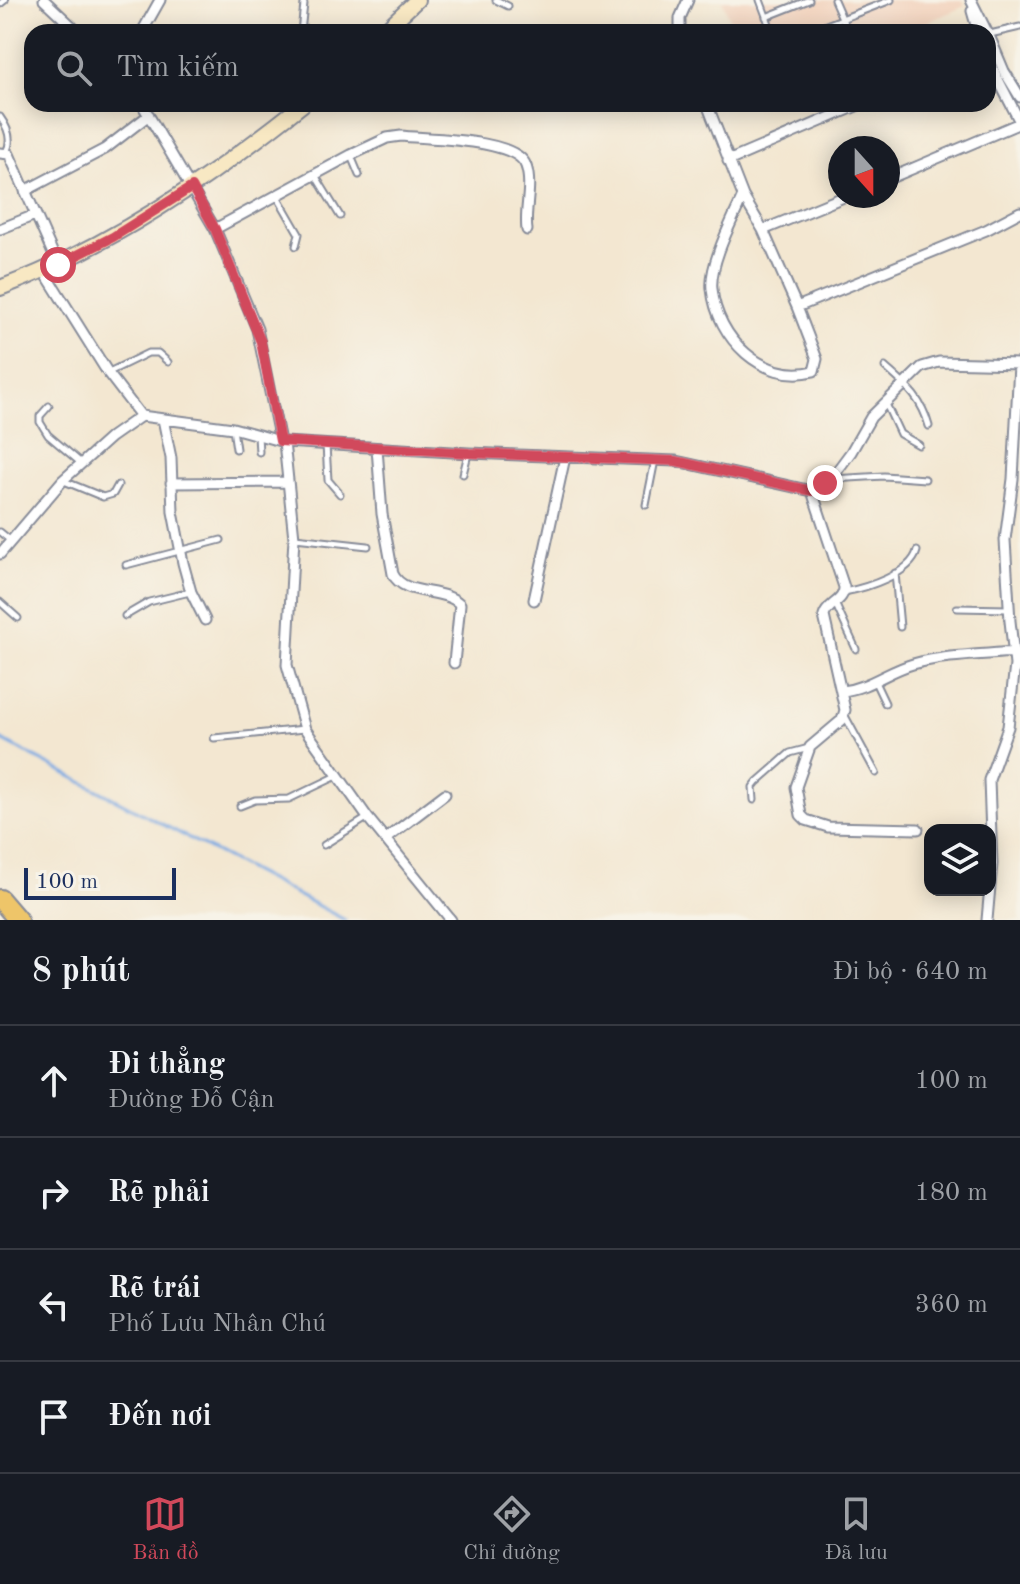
<!DOCTYPE html>
<html lang="vi">
<head>
<meta charset="utf-8">
<style>
	body { margin:0; font-family:"Old Standard TT",serif; background:#20242c; color:#f1f3f6 }
	.controls { position:absolute; right:24px; bottom:24px; display:grid; overflow:hidden; border-radius:16px; box-shadow:0 4px 20px #0003 }
	.controls button { width:72px; height:72px; display:grid; place-items:center; padding:0; border:0; border-bottom:2px solid #363941; background:#171b24; color:#f1f3f6; font:40px sans-serif }
	.compass { position:absolute; left:828px; top:136px; width:72px; height:72px; border-radius:50%; background:#171b24; box-shadow:0 4px 20px #0003; rotate:159deg }
	.scale { position:absolute; left:24px; bottom:20px; width:152px; box-sizing:border-box; padding-left:8px; border:4px solid #1b2f5e; border-top:0; font-size:22px; line-height:28px; white-space:nowrap; color:#1b2f5e; -webkit-text-stroke:6px #f7f3e8; paint-order:stroke }
	.stop { position:absolute; width:24px; height:24px; margin:-18px; border:6px solid #d1495b; border-radius:50%; background:#fff }
	.stop.end { background:#d1495b; border-color:#fff; box-shadow:0 2px 8px #0008 }
	.list { margin:0; padding:0; list-style:none }
	h2 { display:flex; justify-content:space-between; align-items:center; height:104px; margin:0; padding:0 32px; font-size:34px }
	h2 small { font-size:26px; font-weight:400; color:#9ea1a6 }
	.list li { display:grid; grid-template-columns:52px 1fr auto; gap:24px; align-items:center; box-sizing:border-box; height:112px; padding:0 32px; border-top:2px solid #363941 }
	.list b { display:block; font-size:30px; white-space:nowrap }
	.list p { margin:0; font-size:26px; white-space:nowrap; color:#9ea1a6 }
	.list em { font-size:26px; font-style:normal; color:#9ea1a6 }
	.icon { flex:none; width:44px; height:44px; fill:none; stroke:currentColor; stroke-width:2; stroke-linecap:round; stroke-linejoin:round }
	.map { position:relative; flex:none; width:1020px; height:920px; overflow:hidden }
	.search { position:absolute; background:#171b24; box-shadow:0 4px 20px #0003; left:24px; right:24px; top:24px; height:88px; display:flex; align-items:center; gap:20px; box-sizing:border-box; padding:0 28px; border-radius:24px; color:#9ea1a6; font-size:30px }
	.sheet { height:552px; background:#171b24 }
	nav { display:flex; justify-content:space-around; align-items:center; box-sizing:border-box; height:112px; border-top:2px solid #363941; background:#171b24; font-size:22px; color:#9ea1a6 }
	nav a { display:grid; justify-items:center; gap:4px }
	nav .on { color:#d1495b }
	.map>svg:first-child { display:block }
</style>
</head>
<body>
<div class="map">
<svg width="1020" height="920" viewBox="0 0 1020 920">
	<rect width="100%" height="100%" fill="#f7f3e8"/>
	<filter id="ink" filterUnits="userSpaceOnUse"><feTurbulence type="fractalNoise" baseFrequency=".0125" numOctaves="2"/><feDisplacementMap in="SourceGraphic" scale="16" xChannelSelector="R" yChannelSelector="G"/><feConvolveMatrix kernelMatrix="1 2 1 2 8 2 1 2 1" color-interpolation-filters="sRGB"/></filter>
	<filter id="wash" filterUnits="userSpaceOnUse"><feTurbulence type="fractalNoise" baseFrequency=".006" numOctaves="4" result="noise"/><feDisplacementMap in="SourceGraphic" scale="32" xChannelSelector="R" yChannelSelector="G"/><feGaussianBlur stdDeviation="1.8" result="paint"/><feColorMatrix in="noise" values="0 0 0 0 0 0 0 0 0 0 0 0 0 0 0 0 0 1.4 0 .05"/><feComposite in="paint" operator="in"/></filter>
	<g filter="url(#wash)">
		<rect width="100%" height="100%" fill="#f3e7d1"/>
		<!-- built -->
		<path fill="#f3d4bf" d="M722,0H962L965,6L904,32H735Z"/>
		<g fill="none" stroke-linecap="round" stroke-linejoin="round">
			<!-- stream -->
			<path stroke="#79a9e3" stroke-width="3" d="M0,739L345,920"/>
		</g>
	</g>
	<g filter="url(#ink)">
		<g fill="none" stroke-linecap="round" stroke-linejoin="round">
			<!-- lane casing -->
			<g stroke="#878b98" stroke-width="9">
				<path id="lane" d="M496,0L508,6
					M760,0L772,32
					M834,0L848,32
					M0,4L5,0
					M766,17L809,0
					M301,32L304,4
					M808,32L891,0
					M990,34L1020,27
					M0,117C8,128 13,140 6,152
					M351,156L359,175
					M315,175L340,216
					M277,196L299,234L296,246
					M885,367C906,386 921,397 929,426
					M109,372L148,353H158L168,362
					M886,404L900,434L919,445
					M49,406L40,416V422L48,435L81,463
					M233,429L236,449
					M258,436L259,452
					M326,445L328,480L340,494
					M463,474L468,454
					M832,479L884,476L925,479
					M64,481L103,497L113,494L118,485
					M646,505L655,460
					M0,532L11,541
					M295,538L368,546
					M126,565L221,540
					M895,573L900,627
					M844,592C866,588 911,574 917,551
					M0,602L18,618
					M835,603L856,649
					M957,608L1008,609
					M125,616L149,602L190,592
					M875,682L885,703
					M845,716L876,773
					M214,738L304,729
					M754,800L753,787L757,782L790,753L809,748
					M240,806L255,800L289,799L337,776
					M324,845L367,818"/>
			</g>
			<!-- street casing -->
			<g stroke="#878b98" stroke-width="13">
				<path id="street" d="M44,0L78,32
					M971,0L987,32
					M972,11L978,32
					M142,32L160,0
					M680,32V18L688,0
					M988,33L1004,71L1020,97
					M988,60L1020,122
					M142,104L215,229L257,329L280,441
					M707,104L743,196L763,230L797,307L817,359L814,371C763,384 717,338 712,289C709,264 733,219 743,196
					M0,153L9,154L58,265
					M728,161L861,104
					M888,179L1020,123
					M25,191L105,149L149,115
					M0,229L35,215
					M215,229L351,155L387,138L401,136C427,139 517,138 526,166C533,186 524,210 527,230
					M763,230L846,196
					M44,271L108,373L141,416
					M797,307L986,230L1020,212
					M163,419L171,458L173,512L183,563L191,592L205,620
					M284,442L294,538L287,665L305,729L368,818L451,920
					M377,448L382,514L393,574C404,597 443,587 460,604L454,663
					M171,483L288,482
					M812,491L844,587C845,601 827,604 824,616L845,710L842,720L810,747L796,787L801,815L806,820L828,827L918,829
					M0,554L63,480L111,437L141,416L233,428L284,442L469,453L676,461L812,491L831,479L851,452L871,417L922,367L939,362L1020,364
					M534,600L565,457
					M842,691C869,688 888,671 913,664C945,655 981,655 1014,652
					M387,838L445,794
					M987,920L992,864L989,780L1008,727L1015,665L1010,621L1005,540L1013,479L1019,364"/>
			</g>
			<!-- secondary casing -->
			<g stroke="#878b98" stroke-width="18">
				<path id="secondary" d="M383,32L417,0
					M0,288C112,246 209,179 303,104"/>
			</g>
			<!-- highway casing -->
			<g stroke="#878b98" stroke-width="22">
				<path id="highway" d="M0,899L18,920"/>
			</g>
			<!-- lane -->
			<use href="#lane" stroke="#fff" stroke-width="5"/>
			<!-- street -->
			<use href="#street" stroke="#fff" stroke-width="9"/>
			<!-- secondary -->
			<use href="#secondary" stroke="#f8e8c3" stroke-width="14"/>
			<!-- highway -->
			<use href="#highway" stroke="#eec569" stroke-width="18"/>
		</g>
	</g>
	<g fill="none" stroke-linecap="round" stroke-linejoin="round" filter="url(#ink)">
		<!-- route -->
		<path stroke="#d1495b" stroke-width="10" d="M58,265L113,237L192,187L215,229L261,342L280,441L469,453L676,461L812,491L825,483"/>
	</g>
</svg>
<div class="controls">
<button><svg class="icon" aria-label="layers" viewBox="0 0 24 24"><path d="M12 4l9 5-9 5-9-5zM3 14l9 5 9-5"/></svg></button>
</div>
<svg class="compass" viewBox="-18 -18 36 36"><path d="M0-13l5 13h-10z" fill="#e53935"/><path d="M0 13l5-13h-10z" fill="#9ea1a6"/></svg>
<div class="scale">100 m</div>
<div class="stop" style="left:58px;top:265px"></div>
<div class="stop end" style="left:825px;top:483px"></div>
<div class="search"><svg class="icon" aria-label="search" viewBox="0 0 24 24"><circle cx="10" cy="10" r="6"/><path d="M15 15l6 6"/></svg>Tìm kiếm</div>
</div>
<section class="sheet">
<h2>8 phút<small>Đi bộ · 640 m</small></h2>
<ul class="list">
<li><svg class="icon" aria-label="ahead" viewBox="0 0 24 24"><path d="M12 20V5M6 11l6-6 6 6"/></svg><div><b>Đi thẳng</b><p>Đường Đỗ Cận</p></div><em>100 m</em></li>
<li><svg class="icon" aria-label="right" viewBox="0 0 24 24"><path d="M7 20v-9h11M14 6l5 5-5 5"/></svg><div><b>Rẽ phải</b></div><em>180 m</em></li>
<li><svg class="icon" aria-label="left" viewBox="0 0 24 24"><path d="M17 20v-9H6M10 6l-5 5 5 5"/></svg><div><b>Rẽ trái</b><p>Phố Lưu Nhân Chú</p></div><em>360 m</em></li>
<li><svg class="icon" aria-label="arrive" viewBox="0 0 24 24"><path d="M6 21V4h12l-3 4 3 4H6"/></svg><div><b>Đến nơi</b></div></li>
</ul>
</section>
<nav>
<a class="on"><svg class="icon" aria-label="map" viewBox="0 0 24 24"><path d="M3 6l6-2 6 2 6-2v14l-6 2-6-2-6 2zM9 4v14M15 6v14"/></svg>Bản đồ</a>
<a><svg class="icon" aria-label="directions" viewBox="0 0 24 24"><path d="M12 3l9 9-9 9-9-9zM9 14v-3h6M13 9l2 2-2 2"/></svg>Chỉ đường</a>
<a><svg class="icon" aria-label="saved" viewBox="0 0 24 24"><path d="M7 4h10v16l-5-4-5 4z"/></svg>Đã lưu</a>
</nav>
</body>
</html>
